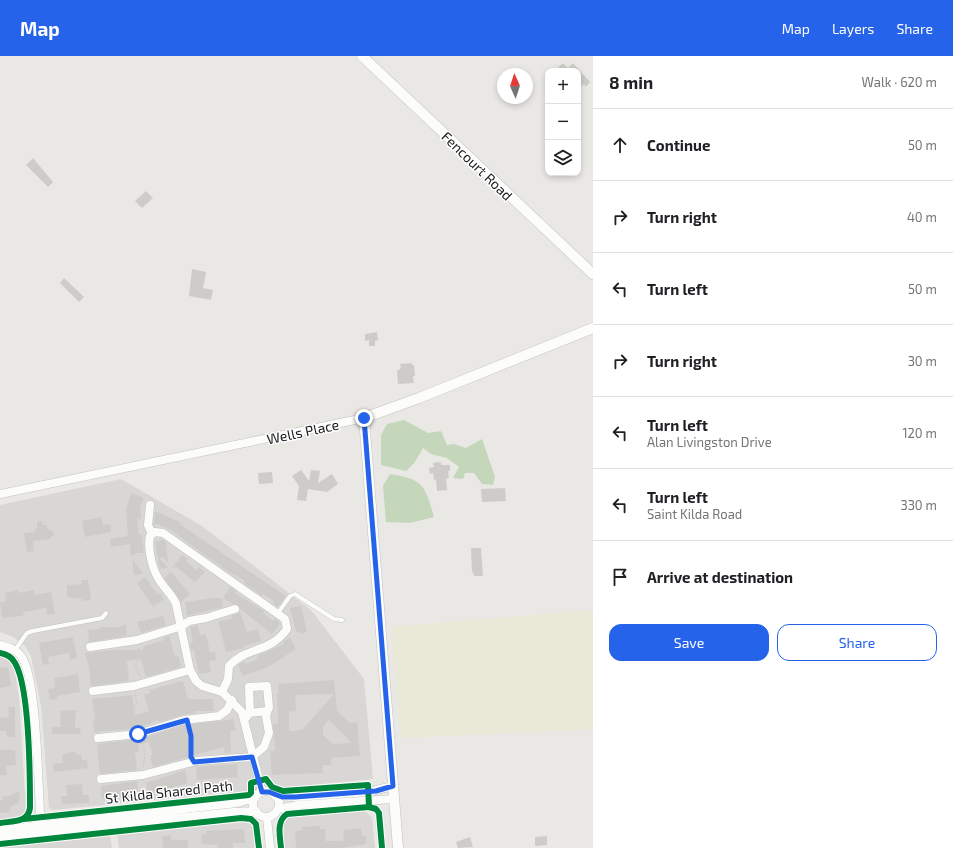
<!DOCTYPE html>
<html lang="en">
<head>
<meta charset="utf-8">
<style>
	body { margin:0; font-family:"Exo 2",sans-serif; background:#f2f2f2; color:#202124 }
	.controls { position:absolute; right:12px; top:12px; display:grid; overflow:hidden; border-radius:8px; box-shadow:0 2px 6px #0003 }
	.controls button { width:36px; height:36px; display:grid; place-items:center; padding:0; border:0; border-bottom:1px solid #e0e0e0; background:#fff; color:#202124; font:20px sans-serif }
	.compass { position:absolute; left:497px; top:12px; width:36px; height:36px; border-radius:50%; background:#fff; box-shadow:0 2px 6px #0003; rotate:357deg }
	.stop { position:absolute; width:12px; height:12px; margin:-9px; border:3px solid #2563eb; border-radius:50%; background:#fff }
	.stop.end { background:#2563eb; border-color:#fff; box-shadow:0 1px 4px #0008 }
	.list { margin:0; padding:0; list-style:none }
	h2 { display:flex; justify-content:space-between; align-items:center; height:52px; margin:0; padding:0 16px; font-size:17px }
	h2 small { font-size:13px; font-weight:400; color:#757577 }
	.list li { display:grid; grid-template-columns:26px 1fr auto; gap:12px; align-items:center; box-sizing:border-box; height:72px; padding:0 16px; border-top:1px solid #e0e0e0 }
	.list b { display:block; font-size:15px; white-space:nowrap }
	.list p { margin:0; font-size:13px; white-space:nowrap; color:#757577 }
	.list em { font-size:13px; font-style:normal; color:#757577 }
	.actions { display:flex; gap:8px; padding:12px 16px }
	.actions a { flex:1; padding:9px 0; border:1px solid #2563eb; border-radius:12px; text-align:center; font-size:14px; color:#2563eb }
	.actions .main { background:#2563eb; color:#fff }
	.icon { flex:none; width:22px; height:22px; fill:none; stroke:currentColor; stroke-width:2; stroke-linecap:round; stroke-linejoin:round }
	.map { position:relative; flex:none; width:593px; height:792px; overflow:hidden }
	header { display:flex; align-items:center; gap:24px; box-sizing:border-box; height:56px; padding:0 20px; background:#2563eb; color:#fff }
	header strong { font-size:19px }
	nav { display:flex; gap:22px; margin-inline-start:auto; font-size:14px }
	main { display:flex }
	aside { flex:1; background:#fff }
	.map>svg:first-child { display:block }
</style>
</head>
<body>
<header>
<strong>Map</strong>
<nav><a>Map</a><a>Layers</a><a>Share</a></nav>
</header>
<main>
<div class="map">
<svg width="593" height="792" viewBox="0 0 593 792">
	<rect width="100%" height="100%" fill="#eae8e4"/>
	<!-- residential -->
	<path fill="#d9d7d5" d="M121,423L202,470L311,554L364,623L373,723L52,754L49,752L41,650L31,600L25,590L13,581L0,576V449Z
		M0,600L6,602L11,605L15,616L19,641L26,756L20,761L0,764Z
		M365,755L372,762L375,792H284L283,769L289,760Z
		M244,766L252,768L254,773L255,792H119L117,778Z
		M110,779L112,792H3L11,790Z"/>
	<!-- farmland -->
	<path fill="#e8ead7" d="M593,554V673L401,682L392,571Z"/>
	<!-- forest -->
	<path fill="#c4d7bb" d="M404,364L428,377L441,375L447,389L454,388L466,392L482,383L495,421L493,429L482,428L474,417H465L463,423L453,422L459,411L447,402L431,398L423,392L415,406L406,415L381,409V379L387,368Z
		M390,418C424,423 425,430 434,461L410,467L386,466L383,430Z"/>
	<!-- building -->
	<path fill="#ceccc9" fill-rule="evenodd" d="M563,7L568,12L573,7L590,26L586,31L584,28L578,33V15H554Z
		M33,102L53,126L48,131L26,109Z
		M146,135L153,142L142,152L135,145Z
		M192,213L206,216L203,232L213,234L211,244L189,240Z
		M64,222L84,241L79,246L60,227Z
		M377,276L378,284L375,285V290H369V284L365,285V278Z
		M412,307V309H414L415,320H413L414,327L398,328L397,315L401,312L400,308Z
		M441,406V409H450V415H448L449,422L446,423L447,434L437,435L436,424H434L433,417L430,418L429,412L434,411L433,407Z
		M301,414L309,425L311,414L320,415L318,427L332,418L338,428L327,436L308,433L306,445L297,444L299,430L292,420Z
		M272,416L273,427L259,428L258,417Z
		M505,432L506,445L482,446L481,433Z
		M132,437L144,442L140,452L141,464L137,462L139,479L142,478L144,497H137L131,501L130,488L111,491L110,483L128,480L126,452Z
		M155,455L180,466V468L197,480L286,540L278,551L273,548L274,545L263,538L262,540L244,527L245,525L234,518L233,519L169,473L157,468L154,470Z
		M101,461L103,469L110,468L111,476L85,481L82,465Z
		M42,465L43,469H47V473L53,475L54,480L50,481V483L33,485L34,495L27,496L24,477L35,476V473H37V466Z
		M163,484L166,486L168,506L162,501L160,503L168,512L160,513L155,486Z
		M471,492H481L483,520H474L473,516H472Z
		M182,499L188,503L186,506L197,514L199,511L205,516L195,526L176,511L172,512Z
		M132,502L143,518L134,519Z
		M171,516L190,538L181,546L164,522Z
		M145,521L158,539L160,537L164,543L153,551L137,527Z
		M81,524H88L91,544L82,545V543L67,541V529L82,528Z
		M230,531L236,535L235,537L264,555L263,557L273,565L275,563L280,567L277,572L272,578L240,553L238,549L233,548L223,542Z
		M18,534L19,537L34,534L35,539L51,536L55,558L47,559L46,552L23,556L24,559L21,560L2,562L0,546L6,545L5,537Z
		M213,542H222L223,551L187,560L185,546Z
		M301,550L307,576L300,578L299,575L296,576L290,552Z
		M240,556L247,576L258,573L261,585L244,590V592L226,596L218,565L232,563L231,560Z
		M163,560L166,569L141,577L137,566Z
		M126,568L127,580L89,586L88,574L100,573L99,571H120Z
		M198,569L200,579L206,578L210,597L215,596L216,604L209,605L211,616L199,618L194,594H191L190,587L193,586L190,571Z
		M169,580L175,601L179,600L181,611L146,621L141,603L130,604L127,605L129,625L91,630L89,610L85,597L113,594H143L144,590L164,584V581Z
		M73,581L77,602L70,604L69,597L48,601L49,608L43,609L39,587Z
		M290,581L296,593L268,611L243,620L238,609L239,608L245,605V608L258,603L257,600L284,588L283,586Z
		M8,611L11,630L0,632V612Z
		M78,618L80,636L57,640L58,643L50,644L48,633L55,632L54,622Z
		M334,624L337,655L350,667L357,666L360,700L331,702V709H322L323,717L272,719L270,695H275L273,668H278L277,638H279L278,628ZM334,638L302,674L289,675V656L296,655L295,639ZM329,664L352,687L333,688L323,679V671Z
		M183,625L188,643H213L214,655H194L195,657L183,659L159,666L158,664L139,672L94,676L93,663H95L92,643L132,639L135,659L149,655L144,638L150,637L149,634Z
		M8,651H15V681H7L6,675H0V662L9,661Z
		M76,654L75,672H80L81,678H52V671H61L60,655Z
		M233,663L236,675H230L231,697H225L223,691L153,711L150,700L153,699L149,686L138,689L139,696H135L137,714L100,718L97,688L139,683L185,669Z
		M0,694H15L16,709L6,710L7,719H0Z
		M75,695L76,699L81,698L82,704H87L88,712L54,716L53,708L63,707L62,699Z
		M237,708L238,721L197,724L196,711Z
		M185,714L188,727L149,738L146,727Z
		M137,725L138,739L102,743L101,730Z
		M82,728L83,739H89V747L62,748L61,740H67L66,729Z
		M20,736L19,747L11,750L9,756L0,757V744H3V741L13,739V737Z
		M320,770V773H325L326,785H343L344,774L361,772L362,780H366V788L343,792H296L295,775L302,774V771Z
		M244,773L245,787H233V792H218V789L202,788L201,779L206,778V775Z
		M171,779V784H188V792H163L162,780Z
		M547,780V789L535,790V781Z
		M470,781L473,791L458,792L456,786Z"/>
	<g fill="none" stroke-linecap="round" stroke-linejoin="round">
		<!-- service casing -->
		<g stroke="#c2c2c0" stroke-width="5">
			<path id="service" d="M278,557L290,540L295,538L334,563L342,564
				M15,594L27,577L33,575L102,562L106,557"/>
		</g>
		<!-- minor casing -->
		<g stroke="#c2c2c0" stroke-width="9">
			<path id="minor" d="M0,438L364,362
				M150,449L148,469L152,478
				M0,589C8,591 16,593 21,600C38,621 38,740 41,773
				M90,591L137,584L182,570L189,565L206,562L235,553
				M93,635L134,630L190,614
				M222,636L228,623L229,610C247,590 269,598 287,573L285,563L163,477L155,476L150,480C147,494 153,517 162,528C167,535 173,540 176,548L190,614L196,625L202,630L222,636L242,656L262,736
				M250,657L267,655
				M98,682L138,678L184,664L219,660L227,654L232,644
				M101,723L143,719L196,705L252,701L264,691L269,677L266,660L269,651L267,630L249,631L250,657L245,663
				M253 748a13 13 0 1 1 26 0a13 13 0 1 1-26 0Z
				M275,740L295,741L368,736L393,730
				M278,753L298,749L394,743
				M267,761L270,792
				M0,774L237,747L255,742
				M0,781L233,756L256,755"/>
		</g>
		<!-- tertiary casing -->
		<g stroke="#c2c2c0" stroke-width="11">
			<path id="tertiary" d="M362,0L593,218
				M398,792L364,362L419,342L593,272"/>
		</g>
		<!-- path -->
		<path stroke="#d4c7c5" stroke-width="1.5" stroke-dasharray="2 2" stroke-linecap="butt" d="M138,592L139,601L135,610L140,620
			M132,671V657L137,648L135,638
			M189,672L191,680V700
			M140,686L145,695L143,712"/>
		<!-- service -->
		<use href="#service" stroke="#fcfcfb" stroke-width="4"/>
		<!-- minor -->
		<use href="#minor" stroke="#fcfcfb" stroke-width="8"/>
		<!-- tertiary -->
		<use href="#tertiary" stroke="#fcfcfb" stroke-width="10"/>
		<!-- cycleway casing -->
		<g stroke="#fff" stroke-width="8">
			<path id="cycleway" d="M0,597C6,598 12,601 15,607C30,632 30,720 30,752C28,767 12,765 0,767
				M24,763L249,739L251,737V727L266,723L272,731L283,735L368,729L369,751L376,753L379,757L382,792
				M0,788L241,762L251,763L256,768L259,792
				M281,792C280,780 276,765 287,758L369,751"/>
		</g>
		<!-- cycleway -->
		<use href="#cycleway" stroke="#00873e" stroke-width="6"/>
	</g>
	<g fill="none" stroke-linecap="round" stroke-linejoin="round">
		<!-- route -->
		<path stroke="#2563eb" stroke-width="5" d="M138,678L187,664L191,680V701L194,706L252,701L262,736H269L282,741H295L376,735L393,730L364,362"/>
	</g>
	<g text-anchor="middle" stroke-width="3" stroke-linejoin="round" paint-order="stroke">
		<!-- street labels -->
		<g font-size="14" fill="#1b1b1b" stroke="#fff">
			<text transform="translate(477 110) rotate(44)" y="5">Fencourt Road</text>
			<text transform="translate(303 376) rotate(-12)" y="5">Wells Place</text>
			<text transform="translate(169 736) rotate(-6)" y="5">St Kilda Shared Path</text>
		</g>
	</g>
</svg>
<div class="controls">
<button>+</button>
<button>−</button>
<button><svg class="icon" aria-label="layers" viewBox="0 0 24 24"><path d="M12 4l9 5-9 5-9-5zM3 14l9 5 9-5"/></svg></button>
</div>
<svg class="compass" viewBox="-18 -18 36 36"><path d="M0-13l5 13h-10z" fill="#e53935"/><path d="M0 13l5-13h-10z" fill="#757577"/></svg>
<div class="stop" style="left:138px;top:678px"></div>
<div class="stop end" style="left:364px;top:362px"></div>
</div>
<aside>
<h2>8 min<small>Walk · 620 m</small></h2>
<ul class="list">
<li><svg class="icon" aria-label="ahead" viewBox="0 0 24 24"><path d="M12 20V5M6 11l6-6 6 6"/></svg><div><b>Continue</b></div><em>50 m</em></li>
<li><svg class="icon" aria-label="right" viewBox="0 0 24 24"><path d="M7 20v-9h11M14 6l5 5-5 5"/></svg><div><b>Turn right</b></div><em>40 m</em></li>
<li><svg class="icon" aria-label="left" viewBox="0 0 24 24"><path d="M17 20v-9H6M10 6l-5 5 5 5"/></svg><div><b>Turn left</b></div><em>50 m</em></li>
<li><svg class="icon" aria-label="right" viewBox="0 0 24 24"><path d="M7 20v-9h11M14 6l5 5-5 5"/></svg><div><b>Turn right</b></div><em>30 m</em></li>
<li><svg class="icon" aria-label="left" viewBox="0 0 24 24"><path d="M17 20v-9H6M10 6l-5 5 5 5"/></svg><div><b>Turn left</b><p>Alan Livingston Drive</p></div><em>120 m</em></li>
<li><svg class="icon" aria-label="left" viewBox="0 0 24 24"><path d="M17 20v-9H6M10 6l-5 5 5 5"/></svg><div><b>Turn left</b><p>Saint Kilda Road</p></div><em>330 m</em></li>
<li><svg class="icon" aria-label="arrive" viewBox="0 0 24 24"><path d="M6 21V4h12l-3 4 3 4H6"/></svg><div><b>Arrive at destination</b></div></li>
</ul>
<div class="actions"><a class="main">Save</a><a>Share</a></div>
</aside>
</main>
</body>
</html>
